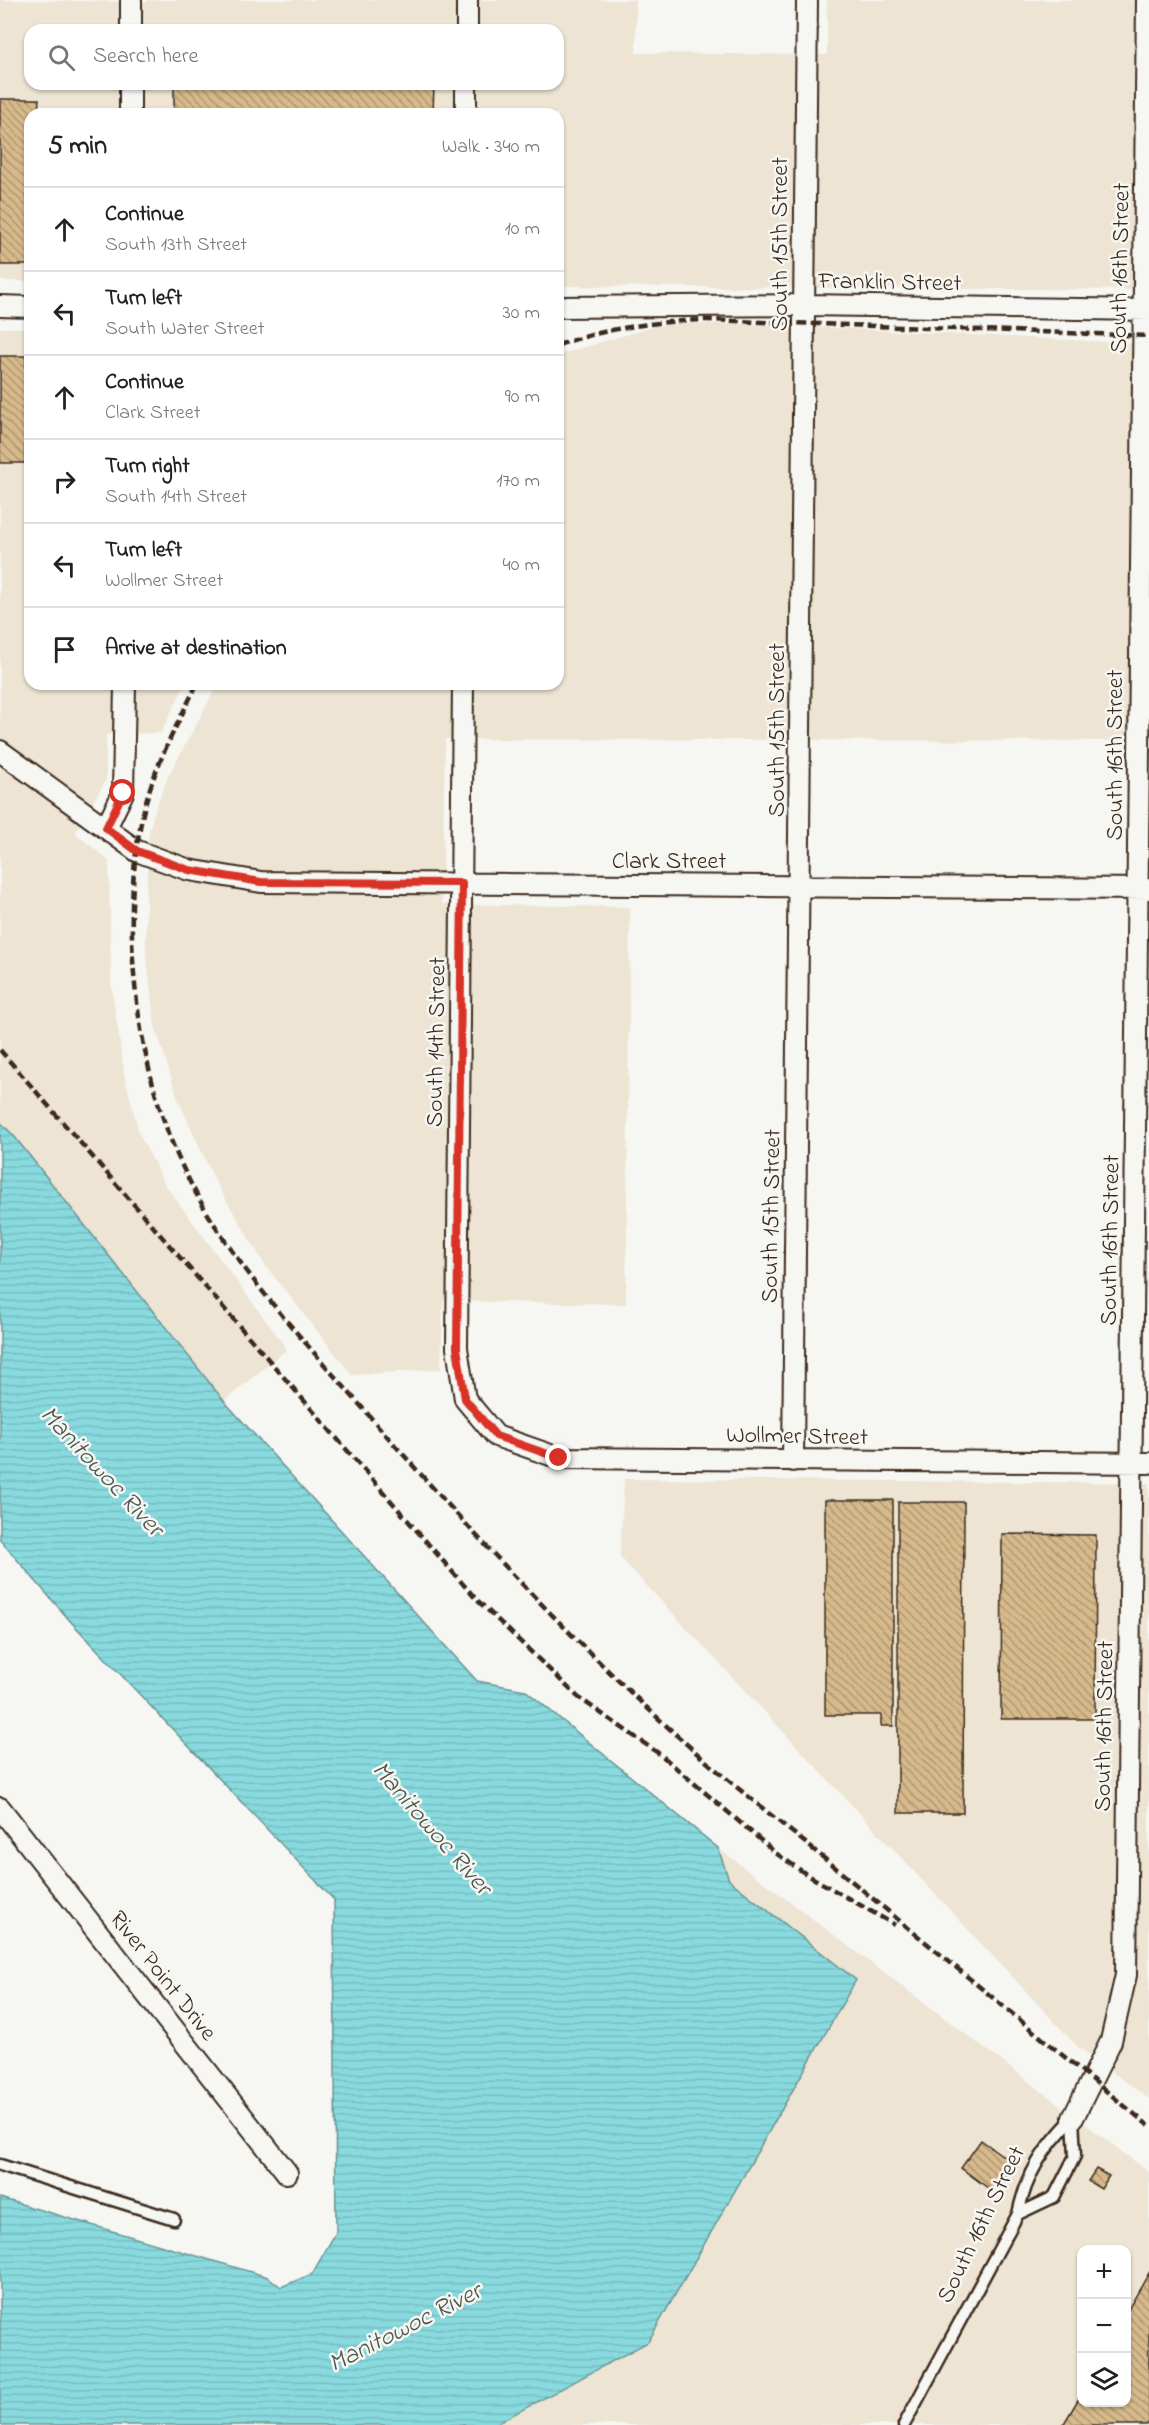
<!DOCTYPE html>
<html lang="en">
<head>
<meta charset="utf-8">
<style>
	body { margin:0; font-family:"Indie Flower",sans-serif; background:#f2f2f2; color:#222 }
	.controls { position:absolute; right:18px; bottom:18px; display:grid; overflow:hidden; border-radius:12px; box-shadow:0 2px 4px #0004 }
	.controls button { width:54px; height:54px; display:grid; place-items:center; padding:0; border:0; border-bottom:2px solid #e0e0e0; background:#fff; color:#222; font:30px sans-serif }
	.stop { position:absolute; width:18px; height:18px; margin:-14px; border:4px solid #d93025; border-radius:50%; background:#fff }
	.stop.end { background:#d93025; border-color:#fff; box-shadow:0 2px 6px #0008 }
	.list { margin:0; padding:0; list-style:none }
	h2 { display:flex; justify-content:space-between; align-items:center; height:78px; margin:0; padding:0 24px; font-size:26px }
	h2 small { font-size:20px; font-weight:400; color:#767676 }
	.list li { display:grid; grid-template-columns:39px 1fr auto; gap:18px; align-items:center; box-sizing:border-box; height:84px; padding:0 24px; border-top:2px solid #e0e0e0 }
	.list b { display:block; font-size:22px; white-space:nowrap }
	.list p { margin:0; font-size:20px; white-space:nowrap; color:#767676 }
	.list em { font-size:20px; font-style:normal; color:#767676 }
	.icon { flex:none; width:33px; height:33px; fill:none; stroke:currentColor; stroke-width:2; stroke-linecap:round; stroke-linejoin:round }
	.map { position:relative; flex:none; width:1149px; height:2425px; overflow:hidden }
	.search { position:absolute; background:#fff; box-shadow:0 2px 4px #0004; left:24px; top:24px; width:540px; height:66px; display:flex; align-items:center; gap:15px; box-sizing:border-box; padding:0 21px; border-radius:18px; color:#767676; font-size:22px }
	.panel { position:absolute; background:#fff; box-shadow:0 2px 4px #0004; left:24px; top:108px; width:540px; height:582px; border-radius:18px }
	.map>svg:first-child { display:block }
</style>
</head>
<body>
<div class="map">
<svg width="1149" height="2425" viewBox="0 0 1149 2425">
	<defs>
		<pattern id="water-rules" width="6" height="5" patternUnits="userSpaceOnUse" patternTransform="scale(1.5)"><rect width="6" height="5" fill="#88dadf"/><path d="M0 2.5h6" fill="none" stroke="#76bbbf"/></pattern>
		<pattern id="building-back-hatch" width="6" height="6" patternUnits="userSpaceOnUse" patternTransform="scale(1.5)"><rect width="6" height="6" fill="#d7ba8b"/><path d="M-1 5l2 2M0 0l6 6M5-1l2 2" fill="none" stroke="#b09771"/></pattern>
	</defs>
	<rect width="100%" height="100%" fill="#f6f6f2"/>
	<filter id="ink" filterUnits="userSpaceOnUse"><feTurbulence type="fractalNoise" baseFrequency=".0167" numOctaves="2"/><feDisplacementMap in="SourceGraphic" scale="12" xChannelSelector="R" yChannelSelector="G"/><feConvolveMatrix kernelMatrix="1 2 1 2 8 2 1 2 1" color-interpolation-filters="sRGB"/></filter>
	<g filter="url(#ink)">
		<!-- built -->
		<path fill="#ede4d3" fill-rule="evenodd" d="M0,0L147,2V0H636V53L827,55V0H1149V290L558,286V114H30V281H0ZM30,30H558V84H30Z
			M687,324H753L1149,344V741L445,739L442,904L630,907L626,1304L443,1301L441,1369L352,1375L265,1265L215,1181L178,1099L155,1026L146,952V898L149,831L156,807L168,777L218,684H558V355L656,326Z
			M0,328H30V684H185L161,733L106,734V780L75,833L109,861L111,981L124,1073L139,1134L166,1186L287,1349L224,1401L14,1136L0,1122Z
			M624,1479L1149,1483V2099L1077,2046L620,1557Z
			M718,1848L1149,2172V2425H494L648,2342L856,1980L729,1879ZM1082,2250H1126V2402H1082Z"/>
		<!-- water -->
		<path fill="url(#water-rules)" stroke="#699492" stroke-width="1.5" d="M0,1122L14,1136L224,1401L477,1681L525,1690L718,1848L729,1880L856,1980L648,2342L494,2425H0V2198L268,2277L281,2287L312,2274L336,2232L334,1900L72,1623L0,1540Z"/>
		<!-- building -->
		<path fill="url(#building-back-hatch)" stroke="#3b2a1e" stroke-width="1.5" d="M174,84H434L433,114H174Z
			M0,99H39L38,114H30V265H0Z
			M0,356H26L25,463H0Z
			M825,1500H893V1726H881V1715H825Z
			M898,1502H964L963,1813H898Z
			M1002,1534L1096,1535L1095,1719H1001Z
			M981,2140L1017,2166L996,2194L961,2168Z
			M1096,2169L1109,2176L1101,2189L1088,2181Z
			M1149,2273V2422L1147,2425H1063L1082,2393V2402H1126V2313Z"/>
		<g fill="none" stroke-linecap="round" stroke-linejoin="round">
			<!-- lane casing -->
			<g stroke="#3b2a1e" stroke-width="15">
				<path id="lane" d="M0,2165L174,2219
					M1018,2214L1054,2197L1075,2156L1073,2118
					M904,2425L1018,2214C1027,2172 1044,2148 1073,2118"/>
			</g>
			<!-- street casing -->
			<g stroke="#3b2a1e" stroke-width="24">
				<path id="street" d="M131,30V0
					M467,30V0
					M130,114V84
					M466,114V84
					M0,306L30,307
					M558,307L803,305L1149,310
					M463,684L457,1348L465,1399L496,1436L559,1458L1149,1463
					M0,751L137,851L189,870L261,882L1149,889
					M106,828L123,793L125,684
					M793,1461L807,0
					M0,1808L287,2173
					M1073,2118L1111,2041L1126,1975L1147,0"/>
			</g>
			<!-- lane -->
			<use href="#lane" stroke="#f6f6f2" stroke-width="10"/>
			<!-- street -->
			<use href="#street" stroke="#f6f6f2" stroke-width="20"/>
			<!-- rail -->
			<path stroke="#3b2a1e" stroke-width="4.5" stroke-dasharray="9 4.5" stroke-linecap="butt" d="M558,345C607,328 656,321 708,320L1149,336
				M197,684C178,723 156,763 145,805C117,916 135,1070 185,1172C230,1265 306,1342 372,1419C467,1528 565,1633 671,1730C724,1779 782,1823 837,1869C941,1955 1045,2041 1149,2126
				M0,1050L476,1599L578,1697L661,1755L777,1854L806,1874L895,1925"/>
		</g>
	</g>
	<g fill="none" stroke-linecap="round" stroke-linejoin="round" filter="url(#ink)">
		<!-- route -->
		<path stroke="#d93025" stroke-width="8" d="M123,793L106,828L137,851L189,870L261,882L462,883L457,1348L465,1399L496,1436L559,1458"/>
	</g>
	<g text-anchor="middle" stroke-width="5" stroke-linejoin="round" paint-order="stroke">
		<!-- street labels -->
		<g font-size="24" fill="#3b2a1e" stroke="#f6f6f2">
			<text transform="translate(779 244) rotate(-90)" y="8">South 15th Street</text>
			<text transform="translate(1119 268) rotate(-89)" y="8">South 16th Street</text>
			<text transform="translate(890 281) rotate(1)" y="8">Franklin Street</text>
			<text transform="translate(776 730) rotate(-90)" y="8">South 15th Street</text>
			<text transform="translate(1114 755) rotate(-90)" y="8">South 16th Street</text>
			<text x="669" y="868">Clark Street</text>
			<text transform="translate(435 1042) rotate(-89)" y="8">South 14th Street</text>
			<text transform="translate(770 1216) rotate(-89)" y="8">South 15th Street</text>
			<text transform="translate(1109 1240) rotate(-89)" y="8">South 16th Street</text>
			<text transform="translate(797 1435) rotate(1)" y="8">Wollmer Street</text>
			<text transform="translate(1103 1726) rotate(-89)" y="8">South 16th Street</text>
			<text transform="translate(164 1975) rotate(52)" y="8">River Point Drive</text>
			<text transform="translate(980 2224) rotate(-64)" y="8">South 16th Street</text>
		</g>
		<!-- water labels -->
		<g font-size="26" font-style="italic" fill="#4e564e" stroke="#f6f6f2">
			<text transform="translate(103 1470) rotate(47)" y="9">Manitowoc River</text>
			<text transform="translate(433 1827) rotate(49)" y="9">Manitowoc River</text>
			<text transform="translate(404 2326) rotate(-27)" y="9">Manitowoc River</text>
		</g>
	</g>
</svg>
<div class="controls">
<button>+</button>
<button>−</button>
<button><svg class="icon" aria-label="layers" viewBox="0 0 24 24"><path d="M12 4l9 5-9 5-9-5zM3 14l9 5 9-5"/></svg></button>
</div>
<div class="stop" style="left:123px;top:793px"></div>
<div class="stop end" style="left:559px;top:1458px"></div>
<div class="search"><svg class="icon" aria-label="search" viewBox="0 0 24 24"><circle cx="10" cy="10" r="6"/><path d="M15 15l6 6"/></svg>Search here</div>
<section class="panel">
<h2>5 min<small>Walk · 340 m</small></h2>
<ul class="list">
<li><svg class="icon" aria-label="ahead" viewBox="0 0 24 24"><path d="M12 20V5M6 11l6-6 6 6"/></svg><div><b>Continue</b><p>South 13th Street</p></div><em>10 m</em></li>
<li><svg class="icon" aria-label="left" viewBox="0 0 24 24"><path d="M17 20v-9H6M10 6l-5 5 5 5"/></svg><div><b>Turn left</b><p>South Water Street</p></div><em>30 m</em></li>
<li><svg class="icon" aria-label="ahead" viewBox="0 0 24 24"><path d="M12 20V5M6 11l6-6 6 6"/></svg><div><b>Continue</b><p>Clark Street</p></div><em>90 m</em></li>
<li><svg class="icon" aria-label="right" viewBox="0 0 24 24"><path d="M7 20v-9h11M14 6l5 5-5 5"/></svg><div><b>Turn right</b><p>South 14th Street</p></div><em>170 m</em></li>
<li><svg class="icon" aria-label="left" viewBox="0 0 24 24"><path d="M17 20v-9H6M10 6l-5 5 5 5"/></svg><div><b>Turn left</b><p>Wollmer Street</p></div><em>40 m</em></li>
<li><svg class="icon" aria-label="arrive" viewBox="0 0 24 24"><path d="M6 21V4h12l-3 4 3 4H6"/></svg><div><b>Arrive at destination</b></div></li>
</ul>
</section>
</div>
</body>
</html>
